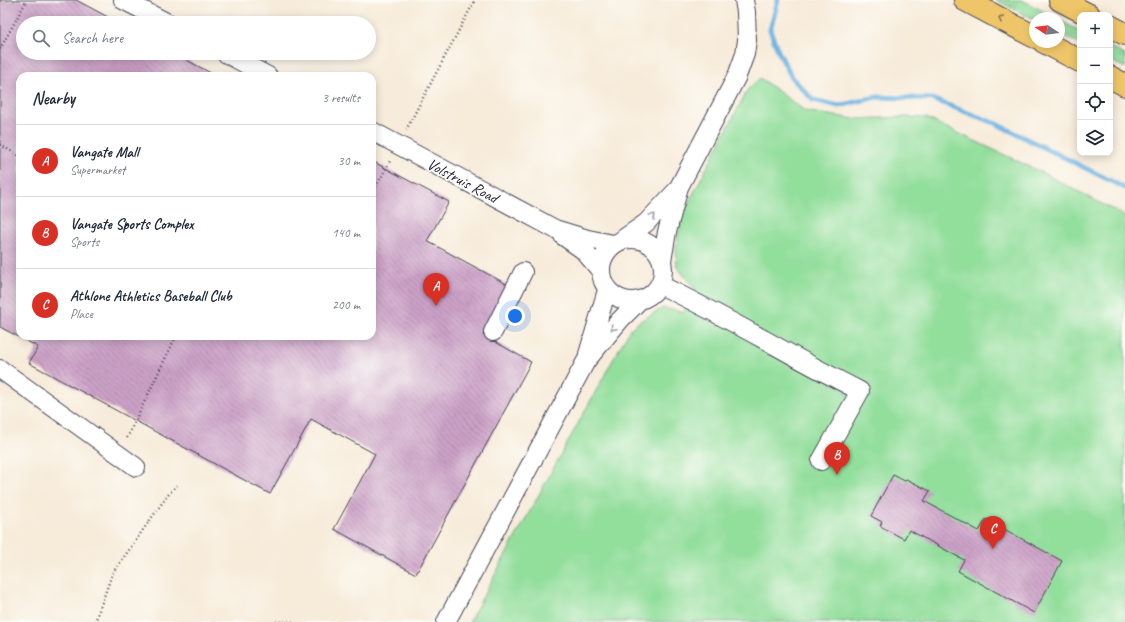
<!DOCTYPE html>
<html lang="en">
<head>
<meta charset="utf-8">
<style>
	body { margin:0; font-family:Caveat,sans-serif; background:#f2f2f3; color:#1f2937 }
	.controls { position:absolute; right:12px; top:12px; display:grid; overflow:hidden; border-radius:8px; box-shadow:0 2px 10px #0003 }
	.controls button { width:36px; height:36px; display:grid; place-items:center; padding:0; border:0; border-bottom:1px solid #e0e1e3; background:#fff; color:#1f2937; font:20px sans-serif }
	.compass { position:absolute; left:1029px; top:12px; width:36px; height:36px; border-radius:50%; background:#fff; box-shadow:0 2px 10px #0003; rotate:283deg }
	.you { position:absolute; left:515px; top:316px; width:14px; height:14px; margin:-10px; border:3px solid #fff; border-radius:50%; background:#1a73e8; box-shadow:0 0 0 6px #1a73e833 }
	.badge { display:grid; place-items:center; width:26px; height:26px; border-radius:50%; background:#d93025; color:#fff; font-size:13px; font-weight:700 }
	.pin { position:absolute; translate:-50% -33px; filter:drop-shadow(0 1px 2px #0008) }
	.pin::after { content:''; position:absolute; top:21px; width:14px; height:12px; background:inherit; clip-path:polygon(0 0,100% 0,50% 100%) }
	.list { margin:0; padding:0; list-style:none }
	h2 { display:flex; justify-content:space-between; align-items:center; height:52px; margin:0; padding:0 16px; font-size:17px }
	h2 small { font-size:13px; font-weight:400; color:#747a83 }
	.list li { display:grid; grid-template-columns:26px 1fr auto; gap:12px; align-items:center; box-sizing:border-box; height:72px; padding:0 16px; border-top:1px solid #e0e1e3 }
	.list b { display:block; font-size:15px; white-space:nowrap }
	.list p { margin:0; font-size:13px; white-space:nowrap; color:#747a83 }
	.list em { font-size:13px; font-style:normal; color:#747a83 }
	.icon { flex:none; width:22px; height:22px; fill:none; stroke:currentColor; stroke-width:2; stroke-linecap:round; stroke-linejoin:round }
	.map { position:relative; flex:none; width:1125px; height:622px; overflow:hidden }
	.search { position:absolute; background:#fff; box-shadow:0 2px 10px #0003; left:16px; top:16px; width:360px; height:44px; display:flex; align-items:center; gap:10px; box-sizing:border-box; padding:0 14px; border-radius:22px; color:#747a83; font-size:15px }
	.panel { position:absolute; background:#fff; box-shadow:0 2px 10px #0003; left:16px; top:72px; width:360px; height:268px; border-radius:12px }
	.map>svg:first-child { display:block }
</style>
</head>
<body>
<div class="map">
<svg width="1125" height="622" viewBox="0 0 1125 622">
	<defs>
		<pattern id="grass-tufts" width="24" height="20" patternUnits="userSpaceOnUse"><rect width="24" height="20" fill="#92de9b"/><path d="M3 7l-1-3M5 7V3M7 7l1-3M15 17l-1-3M17 17v-4M19 17l1-3" fill="none" stroke="#7ebe86"/></pattern>
		<pattern id="building-back-hatch" width="6" height="6" patternUnits="userSpaceOnUse"><rect width="6" height="6" fill="#cca1c7"/><path d="M-1 5l2 2M0 0l6 6M5-1l2 2" fill="none" stroke="#a583a3"/></pattern>
	</defs>
	<rect width="100%" height="100%" fill="#fdfcf7"/>
	<filter id="ink" filterUnits="userSpaceOnUse"><feTurbulence type="fractalNoise" baseFrequency=".025" numOctaves="2"/><feDisplacementMap in="SourceGraphic" scale="8" xChannelSelector="R" yChannelSelector="G"/><feConvolveMatrix kernelMatrix="1 2 1 2 8 2 1 2 1" color-interpolation-filters="sRGB"/></filter>
	<filter id="wash" filterUnits="userSpaceOnUse"><feTurbulence type="fractalNoise" baseFrequency=".012" numOctaves="4" result="noise"/><feDisplacementMap in="SourceGraphic" scale="16" xChannelSelector="R" yChannelSelector="G"/><feGaussianBlur stdDeviation="0.9" result="paint"/><feColorMatrix in="noise" values="0 0 0 0 0 0 0 0 0 0 0 0 0 0 0 0 0 1.4 0 .05"/><feComposite in="paint" operator="in"/></filter>
	<g filter="url(#wash)">
		<rect width="100%" height="100%" fill="#f7ebd9"/>
		<!-- grass -->
		<path fill="url(#grass-tufts)" stroke="#5a806b" d="M996,0H1022L1056,18H1035V20Z
			M1059,20L1080,31V44L1059,33Z
			M1110,47L1125,55V68L1110,60Z"/>
		<!-- pitch -->
		<path fill="#92de9b" stroke="#5a806b" d="M760,78L805,111L854,119L905,117L926,118L1043,173L1125,216V622H469L630,329L640,321L663,308L684,312L697,291L677,267L676,248L682,215L748,89Z"/>
		<g fill="none" stroke-linecap="round" stroke-linejoin="round">
			<!-- stream -->
			<path stroke="#69b0e0" stroke-width="5" d="M778,0L770,30L778,51L792,78L813,100L839,106L876,97L932,99L997,124L1125,188"/>
		</g>
		<g id="blocks">
			<!-- building -->
			<path fill="url(#building-back-hatch)" d="M0,0H76L119,23H23V53H174L216,76H20V336H372V161L449,202L427,241L510,286L483,335L531,362L416,574L334,529L375,454L311,419L270,494L29,363L38,347L0,327Z
				M893,475L905,481L906,479L930,491L924,501L979,531L986,519L1062,561L1034,613L958,571L964,560L909,530L904,539L880,526L882,522L871,516Z"/>
		</g>
	</g>
	<g filter="url(#ink)">
		<use href="#blocks" fill-opacity="0" stroke="#424053" stroke-width="1"/>
		<g fill="none" stroke-linecap="round" stroke-linejoin="round">
			<!-- minor casing -->
			<g stroke="#424053" stroke-width="20">
				<path id="minor" d="M123,0L168,23
					M225,53L268,76
					M372,131L555,229L588,239L613,244
					M563,236L583,250L600,270
					M601 270a31 31 0 1 1 62 0a31 31 0 1 1-62 0Z
					M623,239L646,223L677,190
					M662,261L667,232L679,187L737,76L745,54L747,40L746,12L744,0
					M660,285C728,317 792,357 860,391L821,461
					M493,332L523,272
					M588,354L607,290
					M0,369L136,467
					M446,622L586,361L620,320L640,300"/>
			</g>
			<!-- highway casing -->
			<g stroke="#424053" stroke-width="24">
				<path id="highway" d="M965,0L1035,37
					M1060,0L1089,15
					M1110,26L1125,34
					M1044,42L1080,61
					M1110,77L1125,85"/>
			</g>
			<!-- path -->
			<path stroke="#424053" stroke-width="2.5" stroke-dasharray="1 3" stroke-linecap="butt" d="M0,49L27,0
				M406,130L475,0
				M0,145L20,156
				M372,194L390,161
				M127,438L176,336
				M95,622L112,574L167,496L178,484
				M276,622H295"/>
			<!-- minor -->
			<use href="#minor" stroke="#fff" stroke-width="18"/>
			<!-- highway -->
			<use href="#highway" stroke="#eec569" stroke-width="22"/>
		</g>
		<!-- one-way arrows -->
		<defs><path id="oneway-chevron" d="M-2-3.5L2.5 0L-2 3.5" fill="none" stroke-width="1.6" stroke-linecap="round" stroke-linejoin="round"/></defs>
		<use stroke="#887452" href="#oneway-chevron" transform="translate(1001 19) rotate(-152)"/>
		<g stroke="#9c9ca7">
			<use href="#oneway-chevron" transform="translate(653 216) rotate(-45)"/>
			<use href="#oneway-chevron" transform="translate(613 328) rotate(131)"/>
		</g>
	</g>
	<g text-anchor="middle" stroke-width="3.5" stroke-linejoin="round" paint-order="stroke">
		<!-- street labels -->
		<g font-size="16" fill="#22223b" stroke="#fdfcf7">
			<text transform="translate(463 180) rotate(28)" y="6">Volstruis Road</text>
		</g>
	</g>
</svg>
<div class="controls">
<button>+</button>
<button>−</button>
<button><svg class="icon" aria-label="locate" viewBox="0 0 24 24"><circle cx="12" cy="12" r="6"/><path d="M12 2v4M12 18v4M2 12h4M18 12h4"/></svg></button>
<button><svg class="icon" aria-label="layers" viewBox="0 0 24 24"><path d="M12 4l9 5-9 5-9-5zM3 14l9 5 9-5"/></svg></button>
</div>
<svg class="compass" viewBox="-18 -18 36 36"><path d="M0-13l5 13h-10z" fill="#e53935"/><path d="M0 13l5-13h-10z" fill="#747a83"/></svg>
<div class="you"></div>
<div class="pin badge" style="left:436px;top:306px">A</div>
<div class="pin badge" style="left:837px;top:475px">B</div>
<div class="pin badge" style="left:993px;top:549px">C</div>
<div class="search"><svg class="icon" aria-label="search" viewBox="0 0 24 24"><circle cx="10" cy="10" r="6"/><path d="M15 15l6 6"/></svg>Search here</div>
<section class="panel">
<h2>Nearby<small>3 results</small></h2>
<ul class="list">
<li><span class="badge">A</span><div><b>Vangate Mall</b><p>Supermarket</p></div><em>30 m</em></li>
<li><span class="badge">B</span><div><b>Vangate Sports Complex</b><p>Sports</p></div><em>140 m</em></li>
<li><span class="badge">C</span><div><b>Athlone Athletics Baseball Club</b><p>Place</p></div><em>200 m</em></li>
</ul>
</section>
</div>
</body>
</html>
